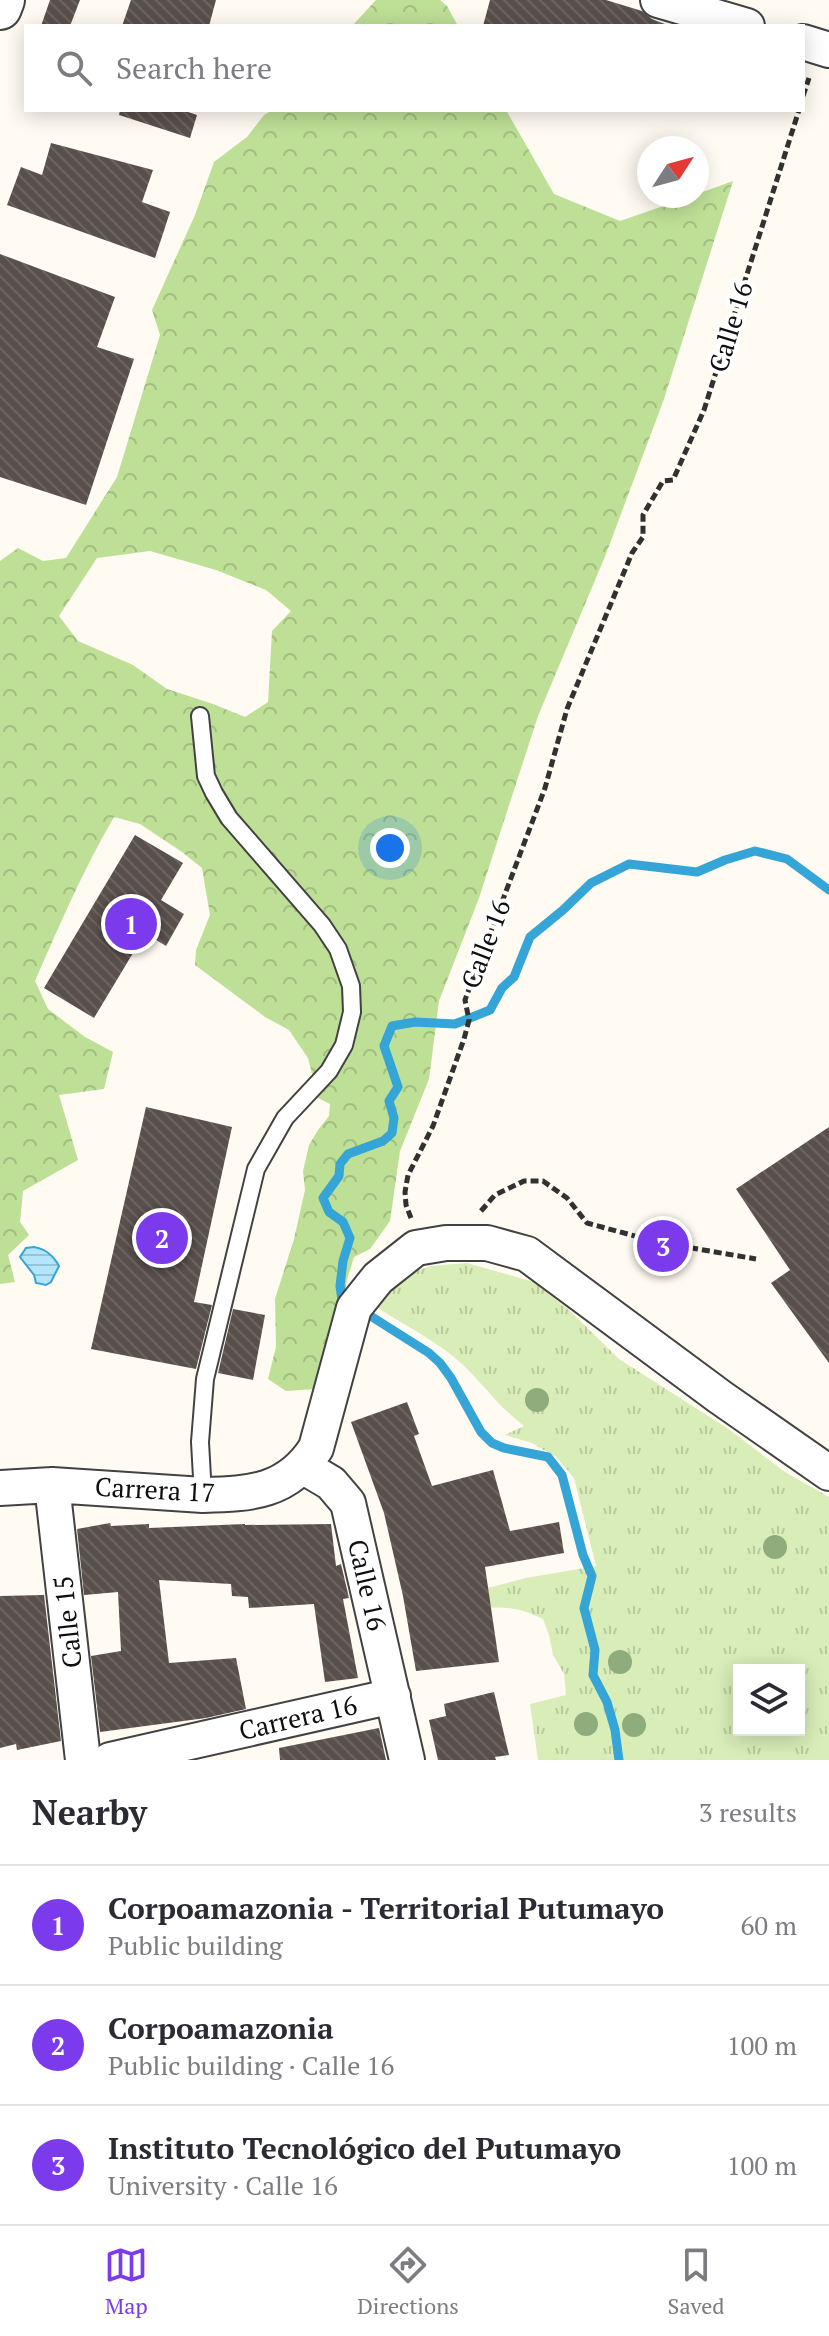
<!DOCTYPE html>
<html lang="en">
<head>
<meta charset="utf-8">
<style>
	body { margin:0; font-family:"PT Serif",serif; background:#f7f7f7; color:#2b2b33 }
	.controls { position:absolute; right:24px; bottom:24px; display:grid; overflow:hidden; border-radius:0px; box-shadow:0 4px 20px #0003 }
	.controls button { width:72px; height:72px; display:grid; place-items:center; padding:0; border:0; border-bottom:2px solid #e1e1e2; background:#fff; color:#2b2b33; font:40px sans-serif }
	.compass { position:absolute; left:637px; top:136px; width:72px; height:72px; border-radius:50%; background:#fff; box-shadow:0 4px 20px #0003; rotate:54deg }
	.you { position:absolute; left:390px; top:848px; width:28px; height:28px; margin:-20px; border:6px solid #fff; border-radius:50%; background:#1a73e8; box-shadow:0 0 0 12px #1a73e833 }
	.badge { display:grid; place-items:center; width:52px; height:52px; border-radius:50%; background:#7c3aed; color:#fff; font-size:26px; font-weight:700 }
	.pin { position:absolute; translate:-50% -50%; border:4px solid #fff; box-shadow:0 2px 8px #0006 }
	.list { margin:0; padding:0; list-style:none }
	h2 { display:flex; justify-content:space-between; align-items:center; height:104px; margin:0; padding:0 32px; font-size:34px }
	h2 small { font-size:26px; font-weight:400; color:#7c7c81 }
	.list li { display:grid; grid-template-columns:52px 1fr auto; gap:24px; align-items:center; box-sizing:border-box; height:120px; padding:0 32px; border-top:2px solid #e1e1e2 }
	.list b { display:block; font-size:30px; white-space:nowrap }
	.list p { margin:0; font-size:26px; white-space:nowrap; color:#7c7c81 }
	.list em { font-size:26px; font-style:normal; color:#7c7c81 }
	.icon { flex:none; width:44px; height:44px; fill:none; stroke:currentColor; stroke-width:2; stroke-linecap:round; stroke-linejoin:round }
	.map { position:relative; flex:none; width:829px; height:1760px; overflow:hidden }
	.search { position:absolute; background:#fff; box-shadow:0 4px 20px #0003; left:24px; right:24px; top:24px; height:88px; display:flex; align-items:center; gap:20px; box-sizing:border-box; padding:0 28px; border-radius:0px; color:#7c7c81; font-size:30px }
	.sheet { height:464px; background:#fff }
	nav { display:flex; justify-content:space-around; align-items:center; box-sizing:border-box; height:112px; border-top:2px solid #e1e1e2; background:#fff; font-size:22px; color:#7c7c81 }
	nav a { display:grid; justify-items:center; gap:4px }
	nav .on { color:#7c3aed }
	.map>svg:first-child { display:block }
</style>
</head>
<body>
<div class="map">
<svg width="829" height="1760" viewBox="0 0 829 1760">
	<defs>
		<pattern id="grass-tufts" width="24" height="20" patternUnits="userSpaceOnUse" patternTransform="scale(2)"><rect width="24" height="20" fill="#d8edb8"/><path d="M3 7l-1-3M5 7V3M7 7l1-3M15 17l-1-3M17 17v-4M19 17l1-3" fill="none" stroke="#b8ca9d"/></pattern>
		<pattern id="forest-crowns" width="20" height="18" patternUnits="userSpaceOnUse" patternTransform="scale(2)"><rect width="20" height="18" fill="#bddf96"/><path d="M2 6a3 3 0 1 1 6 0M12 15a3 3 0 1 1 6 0" fill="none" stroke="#a1be80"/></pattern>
		<pattern id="water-rules" width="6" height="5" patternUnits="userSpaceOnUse" patternTransform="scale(2)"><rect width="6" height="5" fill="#b3e6fa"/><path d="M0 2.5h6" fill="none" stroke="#99c4d5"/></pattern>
		<pattern id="building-back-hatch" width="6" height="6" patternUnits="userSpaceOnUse" patternTransform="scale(2)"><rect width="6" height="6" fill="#594f4b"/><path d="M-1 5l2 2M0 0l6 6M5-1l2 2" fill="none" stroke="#6c6461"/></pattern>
	</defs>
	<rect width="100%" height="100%" fill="#fffbf2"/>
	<!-- grass -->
	<path fill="url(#grass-tufts)" fill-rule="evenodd" d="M467,1263L534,1282L569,1310L619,1359L727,1428L785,1472L829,1497V1760H538L530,1704L566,1695L564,1674L553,1655L549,1635L543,1619C518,1607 505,1606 477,1609L471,1589L492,1587L526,1578L596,1566L574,1478L556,1457L532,1443L505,1435L524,1426C500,1408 483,1384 462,1364C437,1341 407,1327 378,1308L377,1298L396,1277L431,1266ZM739,1670H799V1730H739Z"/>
	<!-- forest -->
	<path fill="url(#forest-crowns)" fill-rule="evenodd" d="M376,0H440L447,6L458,26H352Z
		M273,110H506L554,194L620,221L692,196H697V194L733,181L664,399L606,554L538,716L479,898L439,1001L429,1079L400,1151L390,1221L370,1249L354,1257L347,1280L340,1322L316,1389L286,1391L268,1379L276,1347L275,1299L294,1239L305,1190L303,1171L309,1145L318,1130L329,1116L330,1104L318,1098L308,1058L289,1030L265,1017L195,965L196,950L210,915L202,868L182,852L140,824L114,817C83,870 59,926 35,981L48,1009L85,1037L113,1052L104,1089L59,1095L78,1160L23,1191L20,1222L29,1235L8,1255L15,1282L0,1284V561L18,548L43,561L66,558L117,477L160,335L152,310L195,215L214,162L247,137L264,115ZM150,551L216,570L266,590L291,611L272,631L268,702L245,717L213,704L167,689L133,665L78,641L59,616L97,558Z"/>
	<!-- water -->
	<path fill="url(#water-rules)" stroke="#35a4d6" stroke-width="2" d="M34,1247C46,1249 53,1255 59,1266L51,1282L46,1285L36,1283L34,1275L20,1257L26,1248Z"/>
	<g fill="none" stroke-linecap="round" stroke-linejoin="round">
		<!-- stream -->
		<path stroke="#35a4d6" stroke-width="9" d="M342,1300L340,1286L343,1261L350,1238L343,1222L329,1212L323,1198L339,1176L340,1164L348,1154L383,1141L392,1133L394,1118L389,1101L398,1087L384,1046L392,1026L415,1022L455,1024L490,1010L502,988L514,977L530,937L563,910L591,883L629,864L697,872L725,860L755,851L787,859L829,890
			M369,1315L429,1353L440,1363L451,1378L481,1432L492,1443L504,1448L548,1457L562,1475L583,1555L592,1576L584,1608L595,1650L593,1675L607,1702L615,1730L619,1760"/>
	</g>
	<!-- building -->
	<path fill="url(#building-back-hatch)" d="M50,0H80L70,26H41Z
		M131,0H216L209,26H122Z
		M490,0H606L642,11L652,19L670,26H483Z
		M120,110H182L197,115L190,138L119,115Z
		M51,143L153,170L142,202L170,212L155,258L7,205L21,167L42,175Z
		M0,254L115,297L97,347L134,359L86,505L0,477Z
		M135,835L183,863L161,900L184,914L166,946L145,933L94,1018L44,988Z
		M146,1107L232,1127L194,1302L212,1305L196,1369L91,1349Z
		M829,1127V1363L771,1283L790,1270L736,1189Z
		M233,1309L265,1315L253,1380L218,1373Z
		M407,1402L419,1434L414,1436L432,1486L493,1470L510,1531L559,1522L564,1553L485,1567L499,1662L416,1671L403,1596L384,1513L351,1422Z
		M110,1523L111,1526L149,1524V1528L245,1524V1525L331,1524L336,1566L341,1564L349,1598L343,1599L358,1678L325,1682L314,1604L249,1608L248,1597L232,1596L231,1584L159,1580L169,1663L236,1658L246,1709L206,1718L100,1732L91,1656L121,1651L118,1592L84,1595L77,1529Z
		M44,1595L61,1741L17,1750L16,1744L0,1748V1596Z
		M494,1692L509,1755L495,1757L496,1760H438L429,1720L446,1716L444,1704Z
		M379,1728L386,1760H280L279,1748Z"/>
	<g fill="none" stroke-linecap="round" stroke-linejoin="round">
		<!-- service casing -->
		<g stroke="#424242" stroke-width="20">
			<path id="service" d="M200,716L206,776L214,793L229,818L322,925L338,949L351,986L352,1012L344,1045L329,1071L285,1118L256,1169L205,1379L200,1442L203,1495"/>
		</g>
		<!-- minor casing -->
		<g stroke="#424242" stroke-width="38">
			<path id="minor" d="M658,0L747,26
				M803,42L829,50
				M304,1467L331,1483L348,1503L407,1760
				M52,1485L83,1760
				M0,1488L52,1485L203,1495C251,1494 288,1492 316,1448L354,1308L378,1278L416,1248L446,1243H487L527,1254L720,1397L829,1473
				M110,1760L393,1696"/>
		</g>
		<!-- tertiary casing -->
		<g stroke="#424242" stroke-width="46">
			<path id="tertiary" d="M0,8L3,0"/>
		</g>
		<!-- path -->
		<path stroke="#313131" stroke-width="5" stroke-dasharray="8 4" stroke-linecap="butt" d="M803,96L809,78
			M481,1211L495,1195L524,1181H543L567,1198L587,1223L657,1242L756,1259
			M411,1218L406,1205L405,1192L408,1175L433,1126L464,1039L469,1020L465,1000L545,788L567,709L632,553L643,537V515L663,481L673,480L704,410L799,110"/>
		<!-- service -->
		<use href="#service" stroke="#fff" stroke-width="16"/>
		<!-- minor -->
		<use href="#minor" stroke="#fff" stroke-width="34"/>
		<!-- tertiary -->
		<use href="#tertiary" stroke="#fff" stroke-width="42"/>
	</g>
	<!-- trees -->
	<g fill="#8fac7c">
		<circle cx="537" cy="1400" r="12"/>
		<circle cx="775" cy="1547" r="12"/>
		<circle cx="620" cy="1662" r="12"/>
		<circle cx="586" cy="1724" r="12"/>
		<circle cx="634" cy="1725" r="12"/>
	</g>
	<g text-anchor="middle" stroke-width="8" stroke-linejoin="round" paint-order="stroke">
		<!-- street labels -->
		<g font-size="26" fill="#0f0f0f" stroke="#fff">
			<text transform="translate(731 327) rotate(-73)" y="9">Calle 16</text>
			<text transform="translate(486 944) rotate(-69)" y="9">Calle 16</text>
			<text transform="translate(155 1490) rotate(3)" y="9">Carrera 17</text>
			<text transform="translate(367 1585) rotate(77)" y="9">Calle 16</text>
			<text transform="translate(68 1622) rotate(-96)" y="9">Calle 15</text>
			<text transform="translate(298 1718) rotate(-13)" y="9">Carrera 16</text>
		</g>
	</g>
</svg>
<div class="controls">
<button><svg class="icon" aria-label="layers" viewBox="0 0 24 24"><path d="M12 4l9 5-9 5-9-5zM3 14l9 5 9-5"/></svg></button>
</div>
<svg class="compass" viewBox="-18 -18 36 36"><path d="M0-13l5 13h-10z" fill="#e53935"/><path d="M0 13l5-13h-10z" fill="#7c7c81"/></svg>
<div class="you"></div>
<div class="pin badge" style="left:131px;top:924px">1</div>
<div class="pin badge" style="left:162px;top:1238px">2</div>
<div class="pin badge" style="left:663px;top:1246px">3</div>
<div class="search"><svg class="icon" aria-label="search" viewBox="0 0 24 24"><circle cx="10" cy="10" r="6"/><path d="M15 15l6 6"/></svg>Search here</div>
</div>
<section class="sheet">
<h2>Nearby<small>3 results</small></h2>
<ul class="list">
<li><span class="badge">1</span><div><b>Corpoamazonia - Territorial Putumayo</b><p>Public building</p></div><em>60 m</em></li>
<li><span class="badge">2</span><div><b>Corpoamazonia</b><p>Public building · Calle 16</p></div><em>100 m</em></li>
<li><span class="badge">3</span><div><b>Instituto Tecnológico del Putumayo</b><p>University · Calle 16</p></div><em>100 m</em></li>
</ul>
</section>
<nav>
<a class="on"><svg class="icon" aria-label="map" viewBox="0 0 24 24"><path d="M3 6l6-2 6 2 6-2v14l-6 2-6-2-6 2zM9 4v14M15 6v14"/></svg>Map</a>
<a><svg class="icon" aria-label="directions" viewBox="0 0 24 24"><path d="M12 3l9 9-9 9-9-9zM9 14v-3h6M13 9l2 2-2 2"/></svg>Directions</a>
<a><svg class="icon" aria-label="saved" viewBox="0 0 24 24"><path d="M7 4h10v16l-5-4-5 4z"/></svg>Saved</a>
</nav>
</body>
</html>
